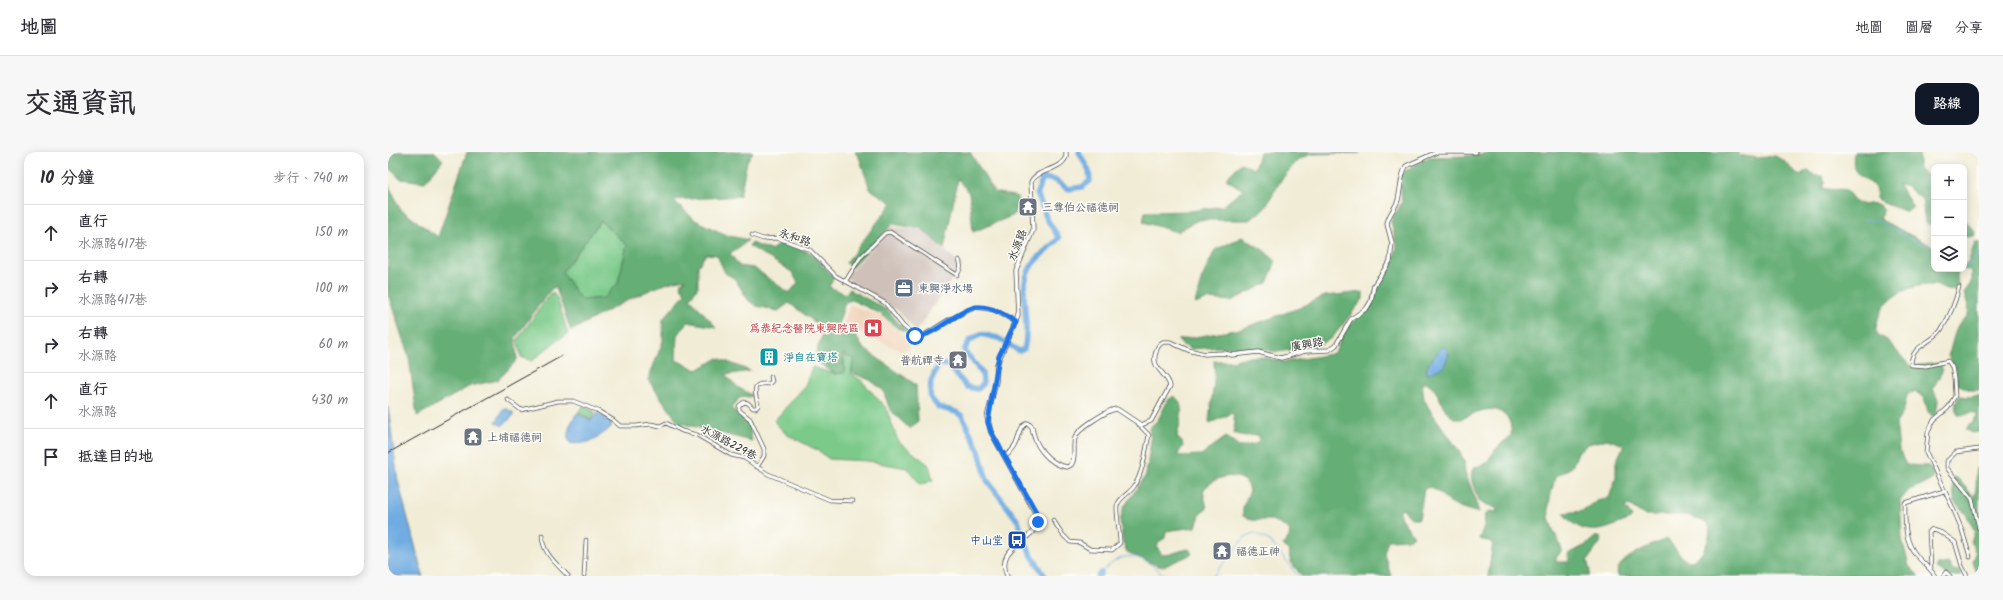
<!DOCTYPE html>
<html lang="zh-TW">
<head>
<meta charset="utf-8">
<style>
	body { margin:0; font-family:Kalam,"LXGW WenKai TC",sans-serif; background:#f7f7f7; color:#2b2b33 }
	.controls { position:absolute; right:12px; top:12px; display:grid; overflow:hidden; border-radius:8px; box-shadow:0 2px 10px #0003 }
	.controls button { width:36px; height:36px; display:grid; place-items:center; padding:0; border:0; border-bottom:1px solid #e1e1e2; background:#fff; color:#2b2b33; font:20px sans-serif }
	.stop { position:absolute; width:12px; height:12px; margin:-9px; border:3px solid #1a73e8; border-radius:50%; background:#fff }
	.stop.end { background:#1a73e8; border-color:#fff; box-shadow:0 1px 4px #0008 }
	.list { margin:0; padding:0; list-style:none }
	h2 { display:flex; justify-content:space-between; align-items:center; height:52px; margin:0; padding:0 16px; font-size:17px }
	h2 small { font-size:13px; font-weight:400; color:#7c7c81 }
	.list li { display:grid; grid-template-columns:26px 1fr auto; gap:12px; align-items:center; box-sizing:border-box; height:56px; padding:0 16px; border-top:1px solid #e1e1e2 }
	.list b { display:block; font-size:15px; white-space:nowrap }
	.list p { margin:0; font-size:13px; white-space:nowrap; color:#7c7c81 }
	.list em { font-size:13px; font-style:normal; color:#7c7c81 }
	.icon { flex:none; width:22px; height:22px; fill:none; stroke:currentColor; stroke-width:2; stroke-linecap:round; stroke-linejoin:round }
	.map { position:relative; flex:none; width:1591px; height:424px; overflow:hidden; border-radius:12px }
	header { display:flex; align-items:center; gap:24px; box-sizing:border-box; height:56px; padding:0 20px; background:#fff; border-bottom:1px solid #e1e1e2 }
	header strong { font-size:19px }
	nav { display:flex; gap:22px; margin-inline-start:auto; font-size:14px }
	.intro { display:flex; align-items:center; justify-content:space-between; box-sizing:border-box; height:96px; padding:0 24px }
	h1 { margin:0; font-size:28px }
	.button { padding:10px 18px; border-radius:12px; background:#111827; color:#fff; font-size:14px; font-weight:700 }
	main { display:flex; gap:24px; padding:0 24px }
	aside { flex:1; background:#fff; border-radius:12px; box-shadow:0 2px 10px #0003 }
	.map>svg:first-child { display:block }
</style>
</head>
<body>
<header>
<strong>地圖</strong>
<nav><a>地圖</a><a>圖層</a><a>分享</a></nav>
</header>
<div class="intro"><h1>交通資訊</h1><a class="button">路線</a></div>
<main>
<aside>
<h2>10 分鐘<small>步行 · 740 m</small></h2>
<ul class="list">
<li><svg class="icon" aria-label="ahead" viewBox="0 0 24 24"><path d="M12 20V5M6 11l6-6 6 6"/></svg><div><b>直行</b><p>水源路417巷</p></div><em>150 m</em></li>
<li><svg class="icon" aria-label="right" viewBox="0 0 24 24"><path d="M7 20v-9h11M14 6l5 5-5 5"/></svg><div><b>右轉</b><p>水源路417巷</p></div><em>100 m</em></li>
<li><svg class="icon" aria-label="right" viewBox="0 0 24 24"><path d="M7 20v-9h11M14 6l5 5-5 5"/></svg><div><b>右轉</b><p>水源路</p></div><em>60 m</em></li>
<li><svg class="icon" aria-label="ahead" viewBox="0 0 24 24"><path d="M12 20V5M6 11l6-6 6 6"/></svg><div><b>直行</b><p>水源路</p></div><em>430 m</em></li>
<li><svg class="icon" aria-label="arrive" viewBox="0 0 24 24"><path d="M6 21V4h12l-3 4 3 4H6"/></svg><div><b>抵達目的地</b></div></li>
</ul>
</aside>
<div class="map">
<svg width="1591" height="424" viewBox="0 0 1591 424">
	<rect width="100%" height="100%" fill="#fdfcf7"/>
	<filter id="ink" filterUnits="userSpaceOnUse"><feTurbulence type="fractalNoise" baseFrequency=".025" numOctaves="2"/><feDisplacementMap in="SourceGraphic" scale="8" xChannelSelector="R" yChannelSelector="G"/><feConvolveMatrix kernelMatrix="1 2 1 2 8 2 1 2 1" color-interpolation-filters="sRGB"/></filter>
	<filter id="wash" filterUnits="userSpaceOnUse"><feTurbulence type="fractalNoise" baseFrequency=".012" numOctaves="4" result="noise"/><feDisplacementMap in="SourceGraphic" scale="16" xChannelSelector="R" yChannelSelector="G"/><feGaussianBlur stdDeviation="0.9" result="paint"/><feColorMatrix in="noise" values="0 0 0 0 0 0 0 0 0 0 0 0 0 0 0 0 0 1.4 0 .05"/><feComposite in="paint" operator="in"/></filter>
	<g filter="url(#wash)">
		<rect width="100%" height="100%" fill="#f1ecd5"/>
		<!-- built -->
		<path fill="#f2d5bd" d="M462,153L493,164L511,180L529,189L515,200L455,172Z"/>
		<!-- industrial -->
		<path fill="#cfc1ba" d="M504,75L534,78L574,113L528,179L510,159L457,125Z"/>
		<!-- green -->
		<path fill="#7cca8a" stroke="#547a5a" d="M213,69L239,93L230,131L216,146L193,148L174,120Z
			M164,140L169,146L180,182L168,189L144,209L133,205L129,188Z
			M456,204L465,206L463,222L473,228L498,256L510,289L541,313L545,328L533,333L519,316L480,309L441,307L429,298L398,282L386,269L417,234L424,215L447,222L457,221Z
			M195,254L207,260L203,268L190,260Z"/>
		<!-- forest -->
		<path fill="#65ae76" stroke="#486c50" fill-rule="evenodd" d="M0,0H47L55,8L37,30L12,27L0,15Z
			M79,0H365L359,9L352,44L285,48L307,68L338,83L360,88L356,92L342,101L351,114L366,116L401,141L410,131L404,120L361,94L363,91L383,98L394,90L423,101L446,125L441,135L458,142L461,137L499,158L519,180L509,176L493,162L464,148L457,150L451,170L453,175L464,178L475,196L528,233L530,269L522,277L502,258L495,238L482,228L464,221L466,207L455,202L456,220L447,222L426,207L436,177L401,151L390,159L369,154L361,149L346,126L337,121L329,103L318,102L310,114V135L302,146L328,175L300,170L289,183L288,208L309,218L330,206L362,219L337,223L351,236L366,244L351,246L344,257L361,272L364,289L291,271L260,228L275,189V167L297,142L292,132L298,128C277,125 205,167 183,179L168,136H164L127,186L129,208L110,228L82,234L29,264L21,206L0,142V32L12,57L50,85ZM213,69L239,93L230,131L216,146L193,148L174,120Z
			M466,0H582L606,40L630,45L626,63L585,80L581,41L570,27L556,97L534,77L505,72L463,116L458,111L504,51L482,37L471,5Z
			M872,0L972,1L923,2L909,9L893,28L876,57L861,68H810L789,80L755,70L757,60L802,59L835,54L855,38L838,27L853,11L866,17Z
			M1106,0H1350V3L1370,6L1387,4L1396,9L1411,23L1415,24L1414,21L1421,18L1427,24H1435L1437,30L1435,33V36C1446,39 1448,36 1458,38L1466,48L1475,53C1484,51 1489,50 1496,57L1492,66L1495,69L1546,95V117H1570L1569,125L1570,133L1566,138C1559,138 1552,133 1545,133C1522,132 1497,144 1490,167C1489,172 1487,176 1488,182L1499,188L1522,214L1552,211C1558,220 1548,228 1545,237L1550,248L1548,263L1544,264L1540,260L1536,245L1527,240L1522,241L1519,244L1515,261L1508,271L1511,298L1518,313L1540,314L1543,316L1546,326L1540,330L1521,338L1512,349L1514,387L1521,414L1531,424H1230C1223,408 1268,391 1279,387L1297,408L1304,409C1306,407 1310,405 1312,403C1318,397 1326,378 1319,371L1299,363H1256L1241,353L1237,355L1244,365L1242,367C1223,375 1205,385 1186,372C1182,369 1178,366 1176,361L1195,359L1209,349L1221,346L1228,326V310L1236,293L1219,287L1200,292L1190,300L1184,315L1167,325C1164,340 1157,357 1163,372C1166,381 1171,389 1174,398L1168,406V410H1181L1180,402L1198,393L1207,385L1212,384L1214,388L1199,409L1202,418L1201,424H1100L1105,390L1091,387L1096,375L1097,363L1102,359L1109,360L1108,356L1092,350C1088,340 1079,325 1086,315C1103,313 1099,307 1109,296C1113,291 1119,288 1123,284C1125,261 1110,253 1089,260C1083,262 1073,270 1066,266C1052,258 1053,238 1038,230H1034L1036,247L1042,258L1069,296L1076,308L1077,320L1086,343L1091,361C1080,358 1069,355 1059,348C1053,343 1049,338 1041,335L1036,337L1031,367C1023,368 1020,364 1016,357L1012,358V365L1026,384L1022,387L1000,388L996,401L1003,424H914L903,411L900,398L895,393L901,385L902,378L884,368H864L855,364V354L862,339C861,336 860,332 858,330C846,318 822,327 815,339L819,356L813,360L808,375L778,379L777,386C768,391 767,396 775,403C785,403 791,398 801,397L804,402L777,414H770L739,400L735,391L732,368L736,355L758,323L763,288L761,276L770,268L780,248L786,244C799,253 791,271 789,285L794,290L795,294L790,302L791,304L813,303L838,285L851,295L867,292L871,290V283L857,284L845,281L847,271L845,261L822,271L821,269C823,249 828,229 826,209H844L859,205H874L897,210L943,202L948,199L954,184L961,173L982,156L987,140L998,123L1004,110L1009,95L1003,69L1014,50L1012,25L1017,19L1041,5L1078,4Z
			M1466,0H1531V18L1546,27V75L1537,70L1534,47L1519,35L1510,32L1525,55L1519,60L1493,50L1489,45L1487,35C1470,22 1463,23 1466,0Z
			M1576,67L1587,80L1586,84L1576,85Z
			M854,85L874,97L888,109L879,131L843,149L820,147L807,152L813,128L827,98Z
			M1587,90H1591V238H1582L1569,232L1568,217L1560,204C1566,190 1565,173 1579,165C1583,155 1578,151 1576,141L1583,131V121L1580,118L1573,117H1576V114L1581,108Z
			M975,140V147L944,186L930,193L891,200L871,197L832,195L803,197L793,192L790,188L853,177L911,156L937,144Z
			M1591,243V280L1584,281L1578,277L1590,263L1584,260L1577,263H1570C1566,256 1567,250 1572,244L1582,245Z
			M1591,314V424H1590L1585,410L1588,401L1583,390L1587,379L1578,362L1566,350C1567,342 1563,333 1565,325L1569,326L1586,345C1590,333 1587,327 1589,315Z
			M1560,411L1565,418L1572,419L1573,424H1558V421L1548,416L1550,413Z"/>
		<!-- water -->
		<path fill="#70ace1" stroke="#4e6c86" d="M1054,195H1057L1061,202L1056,215L1039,222V214Z
			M0,255L10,329L35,424H0Z
			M116,256L125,260V264L114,274L108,270Z
			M189,261L203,269L209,261L224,270L223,275C211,286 198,294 182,291C176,281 184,269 189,261Z"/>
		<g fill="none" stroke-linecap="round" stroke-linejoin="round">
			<!-- stream -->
			<path stroke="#70ace1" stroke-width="1" d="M1475,68C1494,65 1506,79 1523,87C1530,91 1539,91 1546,95
				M1576,115L1586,111L1591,100
				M713,421C737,395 753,402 777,424
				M825,424L857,385L866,381L882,389L910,424"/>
			<!-- river -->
			<path stroke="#70ace1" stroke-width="5.5" d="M657,424L642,401L630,369L599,328L591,299L574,264L568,260L550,255L542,245L543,229L551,212L560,213L579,235L590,237L595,232L594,221L576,198L582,188L593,182L610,186L631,199L636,197C644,169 627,138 644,113C651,103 663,95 671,86L659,67L649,41L655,26L667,28L680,37L694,35L702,29L701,19L691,0
				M710,424L713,421"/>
		</g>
	</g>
	<g filter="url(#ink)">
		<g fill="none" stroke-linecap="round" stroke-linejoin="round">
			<!-- minor casing -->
			<g stroke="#494844" stroke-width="4.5">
				<path id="minor" d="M364,83L375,87L390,86L422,98L448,124L497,151L515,174L527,184L531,185L538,182L560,168L588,155L606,158L628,170
					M457,130L472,106L497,81L502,80L569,123C572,118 574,114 571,108
					M1571,135C1567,152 1562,164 1553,178C1543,192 1523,193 1523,213L1538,214L1560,209L1564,215L1566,227L1567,244L1560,256L1546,268L1540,280L1538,300L1564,354L1574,378L1582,405
					M120,248L133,258L170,249H185L210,259L225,268L232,274H248L263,272L272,274L278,271L294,279L309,283L343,303L356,306L380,322L442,348L465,349
					M1591,297L1568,300L1559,309V316L1584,347L1591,376
					M369,315L376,304V297L362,267L351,258V254L356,250L360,251L365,256H368L370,254C368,241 361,230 381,232L384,229L383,225
					M665,368L675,383L682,390L692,391L702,397L724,398L732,391C732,383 728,360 729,354C731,345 743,341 747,333C756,317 757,301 761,283L751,273
					M154,383C154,401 169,412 180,424
					M1543,416L1541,380L1544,377L1551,379L1567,390L1574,414L1579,424
					M196,424L198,388
					M1547,424C1542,415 1534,411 1528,403C1516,388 1517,370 1517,351L1556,339
					M1555,424L1558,420L1562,424"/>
			</g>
			<!-- tertiary casing -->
			<g stroke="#494844" stroke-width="5">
				<path id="tertiary" d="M617,304C634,295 628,276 640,271L644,275C646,293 660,312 679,315L683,313C689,305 684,295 687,286C689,277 721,257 729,257L753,273L763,269L782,234C779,220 762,217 768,200C769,196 771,192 775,190H782L800,198L817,202L836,201L844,203L870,200L893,206L917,199L941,198L948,193L963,167L979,156L983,149L986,133L1002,109L1004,91L999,72C1000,63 1007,57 1010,48C1013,36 1012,26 1018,14L1049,0H1088
					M619,424C606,391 649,392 650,366L603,280L599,265L608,230L609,212L630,164L628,119L645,78L643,30C649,17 672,19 678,5V0"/>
			</g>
			<!-- minor -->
			<use href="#minor" stroke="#fff" stroke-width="3"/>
			<!-- tertiary -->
			<use href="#tertiary" stroke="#fff" stroke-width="3.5"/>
			<!-- rail -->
			<path stroke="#2b2b2b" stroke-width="1" d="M0,301L174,204"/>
		</g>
	</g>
	<g fill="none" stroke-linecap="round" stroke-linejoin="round" filter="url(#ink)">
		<!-- route -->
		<path stroke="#1a73e8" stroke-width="5" d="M527,184C543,188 572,155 591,155C605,155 617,163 628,170L611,204L600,270L603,280L648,360L650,370"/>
	</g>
	<!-- icons -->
	<defs>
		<g id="temple-square" transform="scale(1)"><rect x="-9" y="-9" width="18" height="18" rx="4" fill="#6b7280" stroke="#fdfcf7"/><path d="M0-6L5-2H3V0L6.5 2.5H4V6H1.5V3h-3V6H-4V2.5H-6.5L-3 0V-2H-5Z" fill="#fff"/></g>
		<g id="office-square" transform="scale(1)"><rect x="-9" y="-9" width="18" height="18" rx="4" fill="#5c6f8a" stroke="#fdfcf7"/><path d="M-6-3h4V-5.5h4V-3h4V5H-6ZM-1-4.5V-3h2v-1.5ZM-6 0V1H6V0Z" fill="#fff"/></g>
		<g id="hospital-square" transform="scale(1)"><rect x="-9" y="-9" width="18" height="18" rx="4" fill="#e0444e" stroke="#fdfcf7"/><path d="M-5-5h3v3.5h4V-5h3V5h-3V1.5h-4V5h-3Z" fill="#fff"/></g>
		<g id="building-square" transform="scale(1)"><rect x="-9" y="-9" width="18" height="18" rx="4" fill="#0f9aa8" stroke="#fdfcf7"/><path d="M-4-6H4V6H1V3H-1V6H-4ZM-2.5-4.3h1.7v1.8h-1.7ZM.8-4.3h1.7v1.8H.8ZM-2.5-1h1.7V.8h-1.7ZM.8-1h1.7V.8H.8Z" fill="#fff"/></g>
		<g id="bus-square" transform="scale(1)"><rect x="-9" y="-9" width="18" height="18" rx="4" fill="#1a4fb4" stroke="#fdfcf7"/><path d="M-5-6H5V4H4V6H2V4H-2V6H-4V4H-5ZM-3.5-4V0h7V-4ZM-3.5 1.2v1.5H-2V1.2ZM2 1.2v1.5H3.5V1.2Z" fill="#fff"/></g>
	</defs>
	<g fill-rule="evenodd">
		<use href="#temple-square" x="640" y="55"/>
		<use href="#office-square" x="516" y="136"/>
		<use href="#hospital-square" x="485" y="176"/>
		<use href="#building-square" x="381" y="205"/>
		<use href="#temple-square" x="570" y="208"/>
		<use href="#temple-square" x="85" y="285"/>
		<use href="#bus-square" x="629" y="388"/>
		<use href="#temple-square" x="834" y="399"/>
	</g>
	<g text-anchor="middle" stroke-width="3" stroke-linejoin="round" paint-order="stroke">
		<!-- worship labels -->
		<g font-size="11" fill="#5b616d" stroke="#fdfcf7" text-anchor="start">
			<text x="654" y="59">三尊伯公福德祠</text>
			<text x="556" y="212" text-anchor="end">普航禪寺</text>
			<text x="99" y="289">上埔福德祠</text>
			<text x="848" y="403">福德正神</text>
		</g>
		<!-- street labels -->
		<g font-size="11" fill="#2b2b2b" stroke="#fdfcf7">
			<text transform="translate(407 85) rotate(19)" y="4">永和路</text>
			<text transform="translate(629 93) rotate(-69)" y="4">水源路</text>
			<text transform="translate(919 192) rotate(-10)" y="4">廣興路</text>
			<text transform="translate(341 290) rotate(28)" y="4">水源路229巷</text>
		</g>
		<!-- service labels -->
		<g font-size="11" fill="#4e5e75" stroke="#fdfcf7" text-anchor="start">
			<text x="530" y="140">東興淨水場</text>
		</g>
		<!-- health labels -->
		<g font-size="11" fill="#be3a42" stroke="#fdfcf7" text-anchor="end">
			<text x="471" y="180">為恭紀念醫院東興院區</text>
		</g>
		<!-- culture labels -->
		<g font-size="11" fill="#0d838f" stroke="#fdfcf7" text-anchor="start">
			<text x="395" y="209">淨自在寶塔</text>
		</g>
		<!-- transit labels -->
		<g font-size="11" fill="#164399" stroke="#fdfcf7" text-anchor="end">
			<text x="615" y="392">中山堂</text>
		</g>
	</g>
</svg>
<div class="controls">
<button>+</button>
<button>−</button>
<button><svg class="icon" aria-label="layers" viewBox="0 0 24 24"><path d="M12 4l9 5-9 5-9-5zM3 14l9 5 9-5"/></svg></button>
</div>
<div class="stop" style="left:527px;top:184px"></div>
<div class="stop end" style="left:650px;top:370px"></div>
</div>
</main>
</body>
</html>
